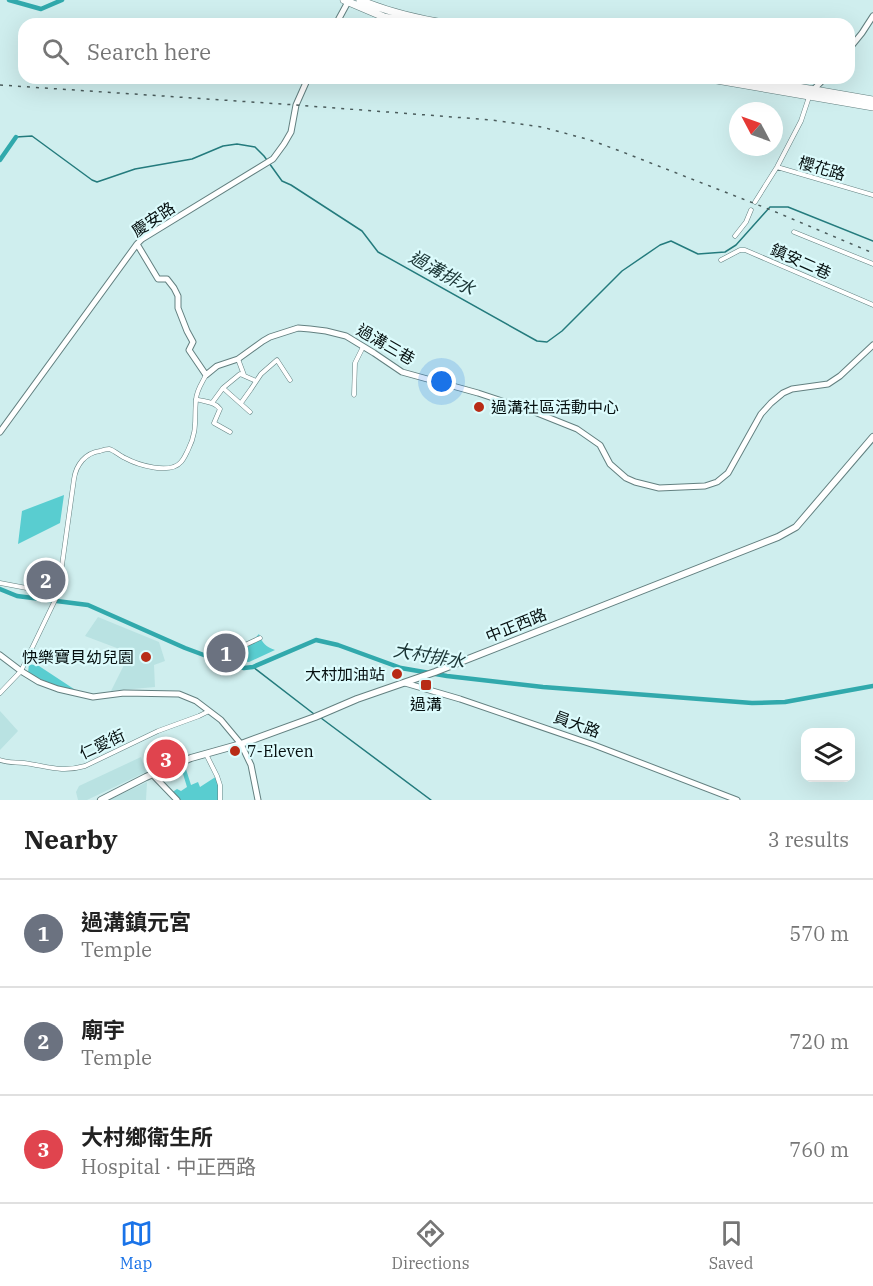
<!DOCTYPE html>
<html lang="en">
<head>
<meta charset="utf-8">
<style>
	body { margin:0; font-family:"IBM Plex Serif","Noto Sans TC",serif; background:#f6f6f6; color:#222 }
	.controls { position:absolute; right:18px; bottom:18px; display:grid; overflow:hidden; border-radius:12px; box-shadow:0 6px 24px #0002 }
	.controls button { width:54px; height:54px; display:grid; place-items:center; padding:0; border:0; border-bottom:2px solid #e0e0e0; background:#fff; color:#222; font:30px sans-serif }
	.compass { position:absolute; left:729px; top:102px; width:54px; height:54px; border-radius:50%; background:#fff; box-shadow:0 6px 24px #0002; rotate:311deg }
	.you { position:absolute; left:442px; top:382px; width:21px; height:21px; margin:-15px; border:4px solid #fff; border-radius:50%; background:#1a73e8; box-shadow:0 0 0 9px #1a73e833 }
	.badge { display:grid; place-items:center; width:39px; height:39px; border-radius:50%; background:#1a73e8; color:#fff; font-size:20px; font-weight:700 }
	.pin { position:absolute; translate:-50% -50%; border:3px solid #fff; box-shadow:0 2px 6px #0006 }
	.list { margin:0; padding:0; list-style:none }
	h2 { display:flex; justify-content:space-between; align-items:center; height:78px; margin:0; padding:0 24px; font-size:26px }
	h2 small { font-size:20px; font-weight:400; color:#767676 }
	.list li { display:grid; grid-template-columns:39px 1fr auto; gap:18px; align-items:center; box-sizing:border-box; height:108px; padding:0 24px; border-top:2px solid #e0e0e0 }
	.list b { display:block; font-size:22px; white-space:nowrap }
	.list p { margin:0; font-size:20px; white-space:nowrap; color:#767676 }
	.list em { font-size:20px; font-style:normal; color:#767676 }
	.icon { flex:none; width:33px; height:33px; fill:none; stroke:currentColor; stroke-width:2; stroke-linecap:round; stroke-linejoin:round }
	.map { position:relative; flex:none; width:873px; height:800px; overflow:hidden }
	.search { position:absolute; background:#fff; box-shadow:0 6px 24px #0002; left:18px; right:18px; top:18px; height:66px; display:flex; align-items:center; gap:15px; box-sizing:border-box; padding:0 21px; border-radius:18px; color:#767676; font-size:22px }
	.sheet { height:402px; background:#fff }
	nav { display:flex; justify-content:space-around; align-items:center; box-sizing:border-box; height:84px; border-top:2px solid #e0e0e0; background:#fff; font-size:16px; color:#767676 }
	nav a { display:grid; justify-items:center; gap:3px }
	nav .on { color:#1a73e8 }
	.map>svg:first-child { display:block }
</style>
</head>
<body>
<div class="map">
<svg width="873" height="800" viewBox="0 0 873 800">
	<rect width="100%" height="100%" fill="#cfeeee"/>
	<!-- built -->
	<path fill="#b9e2e2" d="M98,617L159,642L165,661L154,665L155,687L111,691L130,653L85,636Z
		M0,711L18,731L0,750Z
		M141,757L146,772L87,800H78L76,792L79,786Z
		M147,782L146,800H109Z"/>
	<!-- green -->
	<path fill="#59cdd0" d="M64,495L60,523L18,544L22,511Z
		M259,634C262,643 266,647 275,650L249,662L237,661V656Z
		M29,664L39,666L80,693L59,688L28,673Z
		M184,763L191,785L198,782L200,787L217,776L220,800H179L171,793L177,789L181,791L187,787L180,764Z"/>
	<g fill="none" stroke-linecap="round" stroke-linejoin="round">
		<!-- stream -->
		<path stroke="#247b7d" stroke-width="1.5" d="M16,137L32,136L92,180L97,182L135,169L192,159L223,146L237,144L255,147L264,156L282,181L291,185L362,231L378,252L537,341L547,342L562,331L622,271L660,245L671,241L698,254L725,252L736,245L770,207H788L873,241
			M253,667L314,714
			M321,718L431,800"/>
		<!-- canal -->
		<path stroke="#31a9ac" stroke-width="4.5" d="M9,0L41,9L62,0
			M0,160L16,137
			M0,589L17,596L88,605L185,648L228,664L244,668L253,667L316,640L338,645L401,668L447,676L543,687L752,703L785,702L873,686"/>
		<!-- minor casing -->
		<g stroke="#638080" stroke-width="5">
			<path id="minor" d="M777,167L873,195
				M755,202L777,167L801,121L809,97
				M794,232L873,264
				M735,236L746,222L751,210
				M721,260L740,250H745L873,305
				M238,359L244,375
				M223,388L250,412
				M354,395L355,363L363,347
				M196,399C204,402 214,401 220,409L214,423L230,432
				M212,403L223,388L240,374L256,381
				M241,403L251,389L261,374L277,360L290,380
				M0,583L58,594L74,479C76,465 85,453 100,451C103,450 106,449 109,449C114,450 120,456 125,458C138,465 170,475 181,462C184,459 186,454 188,450C198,430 194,420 196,400C196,391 202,383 206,375
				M230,652L260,638
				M224,658L226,656
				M0,693L21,671L58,594
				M206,754L217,776L220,785V800
				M0,760C8,763 15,762 24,763C47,766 61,773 85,766L158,731L199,716L209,711"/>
		</g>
		<!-- tertiary casing -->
		<g stroke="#638080" stroke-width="7">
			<path id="tertiary" d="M336,24L349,0
				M849,49L862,33L873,16
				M813,90L825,78
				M137,244L158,279H167L174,288L178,296V308L187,331L193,342L189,350L206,375L217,366L238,359L263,341L270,337L298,328L310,329L326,331L346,336L374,353L402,372L478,393L532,411L577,429L600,445L610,464L626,478L635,482L659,488L705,486L717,482L728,473L761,414L771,403L783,393L792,389L828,384L840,376L873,345
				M0,432L137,244L142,239L273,159L284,144L291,132L296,105L308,78
				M0,655L21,671L39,682L58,689L93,697L124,693L179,694L196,701L221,720L241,744L251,765L258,800
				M405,683L460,699L594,745L737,800
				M152,774L177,800"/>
		</g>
		<!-- secondary casing -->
		<g stroke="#638080" stroke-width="8">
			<path id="secondary" d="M101,800L146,777L171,766L191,758L241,744L315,717L357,699L435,672L778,537L796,527L873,437"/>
		</g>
		<!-- primary casing -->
		<g stroke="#638080" stroke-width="8">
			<path id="primary" d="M344,0L384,17L416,24
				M360,0C388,12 418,19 449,24
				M705,78L873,107
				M746,78L873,100"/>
		</g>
		<!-- minor -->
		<use href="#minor" stroke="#fff" stroke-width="4"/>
		<!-- tertiary -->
		<use href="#tertiary" stroke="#fff" stroke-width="5"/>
		<!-- secondary -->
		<use href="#secondary" stroke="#fff" stroke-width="6"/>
		<!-- primary -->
		<use href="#primary" stroke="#fff" stroke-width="7"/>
		<!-- rail -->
		<path stroke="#4b5c5c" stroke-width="1.5" stroke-dasharray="3 6" stroke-linecap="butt" d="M0,85L296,105L492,120L542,127L590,140L620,151L771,210L873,253"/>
	</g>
	<!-- markers -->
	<g fill="#b82b16" stroke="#dcfbfc" stroke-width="2">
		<circle cx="479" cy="407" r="6"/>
		<circle cx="146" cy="657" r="6"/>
		<circle cx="397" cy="674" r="6"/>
		<rect x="420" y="679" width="12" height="12" rx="3"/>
		<circle cx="235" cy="751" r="6"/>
	</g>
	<g text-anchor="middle" stroke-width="4.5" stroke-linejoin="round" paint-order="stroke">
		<!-- street labels -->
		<g font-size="16" fill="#061010" stroke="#dcfbfc">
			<text transform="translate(822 168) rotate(16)" y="6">櫻花路</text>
			<text transform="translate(153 219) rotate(-34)" y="6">慶安路</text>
			<text transform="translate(801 261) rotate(24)" y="6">鎮安二巷</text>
			<text transform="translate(386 344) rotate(30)" y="6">過溝三巷</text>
			<text transform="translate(516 625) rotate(-22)" y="6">中正西路</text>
			<text transform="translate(577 724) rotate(20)" y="6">員大路</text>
			<text transform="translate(102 744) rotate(-25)" y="6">仁愛街</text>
		</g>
		<!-- poi labels -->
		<g font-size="16" fill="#061010" stroke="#dcfbfc" text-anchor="start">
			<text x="491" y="413">過溝社區活動中心</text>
			<text x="134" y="663" text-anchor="end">快樂寶貝幼兒園</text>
			<text x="385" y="680" text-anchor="end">大村加油站</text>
			<text x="426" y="710" text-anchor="middle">過溝</text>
			<text x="247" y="757">7-Eleven</text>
		</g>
		<!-- water labels -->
		<g font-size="18" font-style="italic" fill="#1b3535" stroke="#dcfbfc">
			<text transform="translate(442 273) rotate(29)" y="6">過溝排水</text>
			<text transform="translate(429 656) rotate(10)" y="6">大村排水</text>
		</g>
	</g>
</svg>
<div class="controls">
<button><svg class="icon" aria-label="layers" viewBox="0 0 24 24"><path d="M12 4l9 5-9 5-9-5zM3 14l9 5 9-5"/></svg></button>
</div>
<svg class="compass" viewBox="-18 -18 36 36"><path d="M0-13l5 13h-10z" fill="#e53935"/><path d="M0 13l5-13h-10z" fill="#767676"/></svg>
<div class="you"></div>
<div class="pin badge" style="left:226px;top:653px;background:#6b7280">1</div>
<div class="pin badge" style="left:46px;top:580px;background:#6b7280">2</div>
<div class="pin badge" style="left:166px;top:759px;background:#e0444e">3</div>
<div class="search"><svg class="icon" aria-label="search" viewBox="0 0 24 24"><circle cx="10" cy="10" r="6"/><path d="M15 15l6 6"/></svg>Search here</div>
</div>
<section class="sheet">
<h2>Nearby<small>3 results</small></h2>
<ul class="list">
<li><span class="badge" style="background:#6b7280">1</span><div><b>過溝鎮元宮</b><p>Temple</p></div><em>570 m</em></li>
<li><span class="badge" style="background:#6b7280">2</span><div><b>廟宇</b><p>Temple</p></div><em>720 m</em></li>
<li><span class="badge" style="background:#e0444e">3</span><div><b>大村鄉衛生所</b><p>Hospital · 中正西路</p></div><em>760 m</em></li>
</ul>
</section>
<nav>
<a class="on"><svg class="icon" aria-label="map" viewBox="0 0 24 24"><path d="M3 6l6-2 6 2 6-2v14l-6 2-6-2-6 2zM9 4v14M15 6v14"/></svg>Map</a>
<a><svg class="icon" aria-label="directions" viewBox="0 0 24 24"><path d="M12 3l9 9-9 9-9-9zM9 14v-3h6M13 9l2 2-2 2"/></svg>Directions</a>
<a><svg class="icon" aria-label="saved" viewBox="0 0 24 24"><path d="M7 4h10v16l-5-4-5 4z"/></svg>Saved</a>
</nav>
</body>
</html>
